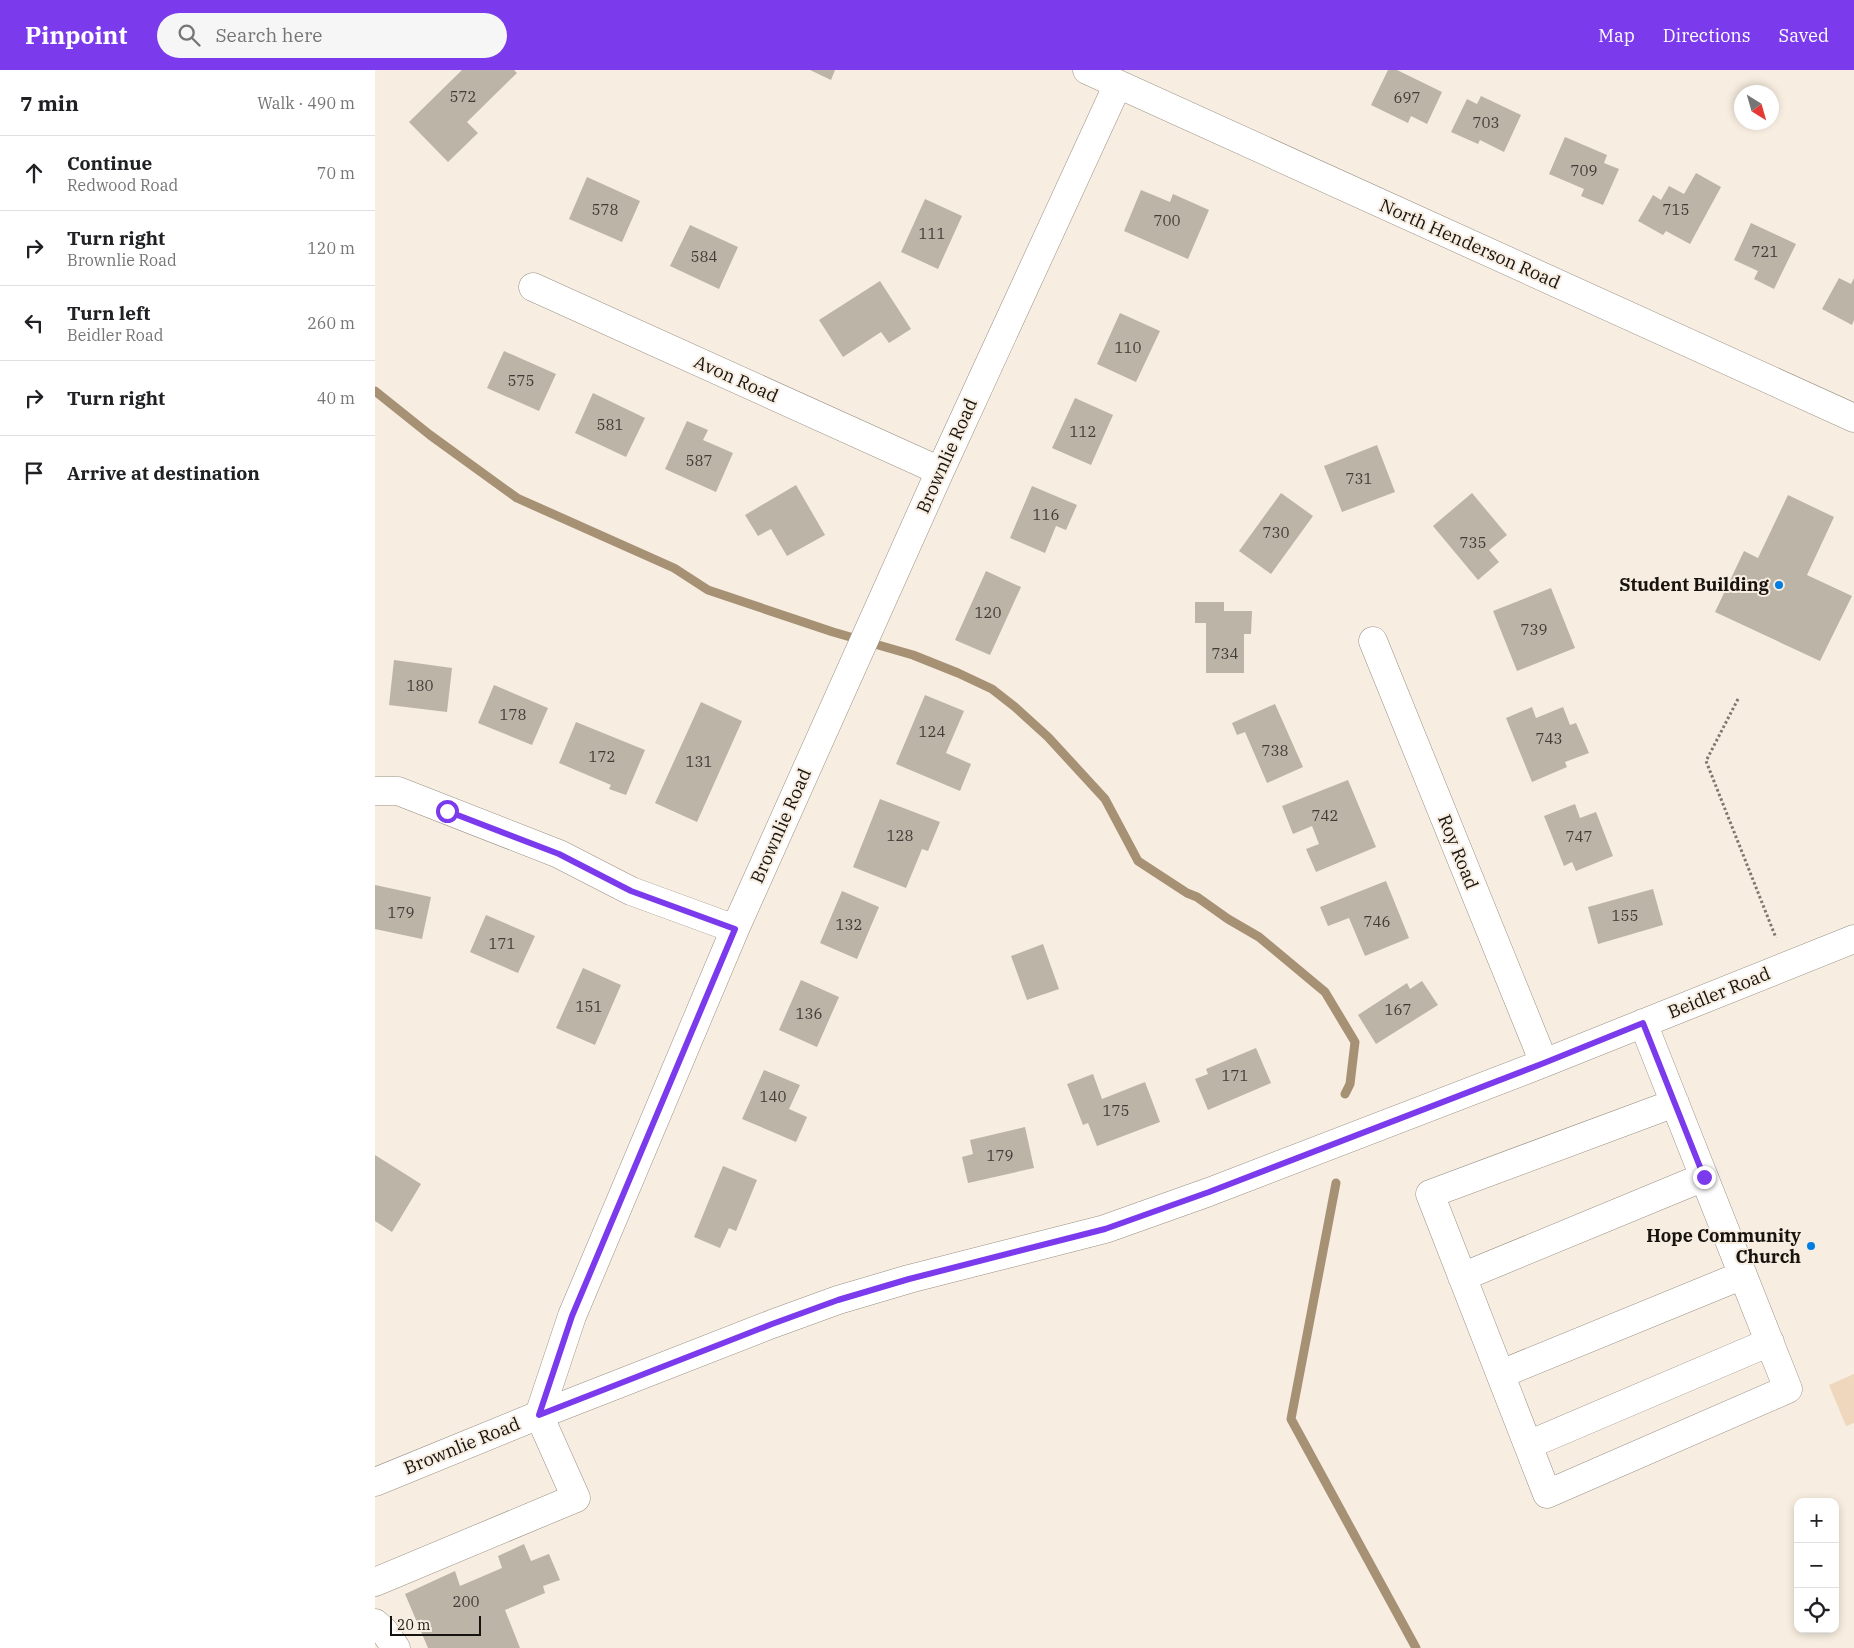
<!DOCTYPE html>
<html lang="en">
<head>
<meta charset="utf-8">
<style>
	body { margin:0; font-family:"IBM Plex Serif",serif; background:#f6f6f6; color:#202124 }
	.controls { position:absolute; right:15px; bottom:15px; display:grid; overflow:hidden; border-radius:10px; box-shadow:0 2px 8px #0003 }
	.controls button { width:45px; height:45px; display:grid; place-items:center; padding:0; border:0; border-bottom:1px solid #e0e0e0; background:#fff; color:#202124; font:25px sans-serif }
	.compass { position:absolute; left:1359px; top:15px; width:45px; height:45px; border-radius:50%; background:#fff; box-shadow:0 2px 8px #0003; rotate:143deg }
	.scale { position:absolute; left:15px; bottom:12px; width:91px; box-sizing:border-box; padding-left:5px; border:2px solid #17130f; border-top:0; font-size:14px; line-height:18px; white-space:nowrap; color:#17130f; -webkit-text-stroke:4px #f7ede0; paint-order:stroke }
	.stop { position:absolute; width:15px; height:15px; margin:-11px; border:4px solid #7c3aed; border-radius:50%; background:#fff }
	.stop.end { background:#7c3aed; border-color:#fff; box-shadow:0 1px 5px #0008 }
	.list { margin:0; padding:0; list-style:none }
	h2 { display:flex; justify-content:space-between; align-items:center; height:65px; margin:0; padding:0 20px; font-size:21px }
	h2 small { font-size:16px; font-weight:400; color:#757577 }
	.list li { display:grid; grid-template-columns:32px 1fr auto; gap:15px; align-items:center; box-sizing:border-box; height:75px; padding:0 20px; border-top:1px solid #e0e0e0 }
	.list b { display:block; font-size:19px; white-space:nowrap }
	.list p { margin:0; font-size:16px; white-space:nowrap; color:#757577 }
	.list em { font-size:16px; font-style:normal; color:#757577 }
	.icon { flex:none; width:28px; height:28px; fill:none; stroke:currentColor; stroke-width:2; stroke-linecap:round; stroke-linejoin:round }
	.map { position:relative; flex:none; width:1479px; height:1578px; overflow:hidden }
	header { display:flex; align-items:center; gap:30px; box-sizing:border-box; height:70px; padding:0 25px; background:#7c3aed; color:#fff }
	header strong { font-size:24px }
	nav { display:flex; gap:28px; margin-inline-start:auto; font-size:18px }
	.search { width:350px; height:45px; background:#f6f6f6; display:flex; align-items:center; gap:12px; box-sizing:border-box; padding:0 18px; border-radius:28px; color:#757577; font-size:19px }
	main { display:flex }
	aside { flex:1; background:#fff }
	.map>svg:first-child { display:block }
</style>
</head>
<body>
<header>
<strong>Pinpoint</strong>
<div class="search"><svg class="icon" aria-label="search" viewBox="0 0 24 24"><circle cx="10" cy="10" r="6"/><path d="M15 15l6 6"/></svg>Search here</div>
<nav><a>Map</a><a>Directions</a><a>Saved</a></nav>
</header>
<main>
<aside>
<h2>7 min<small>Walk · 490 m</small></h2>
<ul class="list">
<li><svg class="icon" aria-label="ahead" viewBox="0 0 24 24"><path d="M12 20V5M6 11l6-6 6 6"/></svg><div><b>Continue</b><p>Redwood Road</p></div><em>70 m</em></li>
<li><svg class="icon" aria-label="right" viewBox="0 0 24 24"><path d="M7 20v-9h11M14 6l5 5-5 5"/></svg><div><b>Turn right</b><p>Brownlie Road</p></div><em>120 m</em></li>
<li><svg class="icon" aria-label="left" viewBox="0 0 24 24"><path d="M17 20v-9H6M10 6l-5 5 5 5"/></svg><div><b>Turn left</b><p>Beidler Road</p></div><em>260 m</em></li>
<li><svg class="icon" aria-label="right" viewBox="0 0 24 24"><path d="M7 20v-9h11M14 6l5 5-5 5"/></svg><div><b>Turn right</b></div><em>40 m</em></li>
<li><svg class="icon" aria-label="arrive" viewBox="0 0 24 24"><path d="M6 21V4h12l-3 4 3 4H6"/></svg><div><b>Arrive at destination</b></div></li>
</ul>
</aside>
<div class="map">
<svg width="1479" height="1578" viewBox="0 0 1479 1578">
	<rect width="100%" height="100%" fill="#f7ede0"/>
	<!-- green -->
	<path fill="#eed7bc" d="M1479,1304V1353L1471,1356L1454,1315Z"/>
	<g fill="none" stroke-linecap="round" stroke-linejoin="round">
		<!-- stream -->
		<path stroke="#a79175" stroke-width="9" d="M0,321L55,365L142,428L299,498L333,520L458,562L538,585L583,603L617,619L640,637L673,667L730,729L763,791L812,823L822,827L853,849L884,867L950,922L980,972L975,1014L970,1024
			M961,1113L916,1349L1041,1578"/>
	</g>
	<!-- building -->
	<path fill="#bdb4a8" d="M87,0H139L142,3L92,52L103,63L73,92L34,52Z
		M435,0H460L456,10Z
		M1013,0H1022L1067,22L1052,54L1036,46L1033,53L996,35Z
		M1106,26L1146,45L1129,82L1105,70L1103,74L1076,62L1092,29L1102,34Z
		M1190,67L1232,85L1229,93L1244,99L1228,135L1206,126L1209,119L1174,104Z
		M1321,103L1346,117L1315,174L1291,161L1288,165L1263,151L1278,125L1286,130L1294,116L1309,124Z
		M212,107L265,131L247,172L194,149Z
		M766,120L795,132L798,124L834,140L813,189L749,161Z
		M550,129L587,146L563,199L526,182Z
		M1376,153L1421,174L1399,219L1379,209L1383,201L1359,190Z
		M315,155L363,177L344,219L295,196Z
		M1464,208L1476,214L1479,208V250L1477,255L1447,239Z
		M505,211L536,259L514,273L506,262L468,287L444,250Z
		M745,243L785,261L761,312L722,294Z
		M129,281L181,304L164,341L112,318Z
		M218,323L270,348L251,387L200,363Z
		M700,328L738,345L716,395L677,378Z
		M312,351L333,360L328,370L358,383L341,422L290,399Z
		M1002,375L1020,422L967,442L949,396Z
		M421,415L450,465L412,486L396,459L383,466L370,445Z
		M657,416L702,435L691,460L681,456L670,483L635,468Z
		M906,423L938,446L896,504L864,481Z
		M1097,423L1132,465L1114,480L1124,492L1103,510L1058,456Z
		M1413,425L1459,447L1432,505L1477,526L1445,591L1340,542L1369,481L1383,488Z
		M611,501L646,517L615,585L580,570Z
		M1176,518L1200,578L1142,601L1118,541Z
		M820,532H849V541H877L876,564H869V603H831V553H820Z
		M19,590L77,598L72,642L14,635Z
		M119,615L173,638L157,675L103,653Z
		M550,625L589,641L571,683L596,694L585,721L521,694Z
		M326,632L367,651L322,752L280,733Z
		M900,634L928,697L892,713L870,662L862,665L857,653Z
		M1157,637L1161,648L1188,637L1195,655L1201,653L1214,683L1190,692L1192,697L1157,712L1131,648Z
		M201,652L270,680L251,725L234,719L236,715L184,693Z
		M973,710L1001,777L941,802L931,779L944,774L937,756L918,764L907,736Z
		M505,729L565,752L553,781L547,779L531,818L478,797Z
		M1200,734L1205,748L1221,742L1238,786L1201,801L1197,792L1189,796L1169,746Z
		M1011,811L1034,868L990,886L974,848L953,856L945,837Z
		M0,815L56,827L47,869L0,859Z
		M1278,819L1288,855L1223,874L1213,837Z
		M467,821L504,837L482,889L445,873Z
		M111,845L160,866L143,903L95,882Z
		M668,874L684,919L652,930L636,886Z
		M208,898L246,915L220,975L181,958Z
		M426,910L464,927L442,977L404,960Z
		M1047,911L1063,935L1001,974L983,945L1032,913L1035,919Z
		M881,978L896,1013L833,1040L820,1009L833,1004L831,999Z
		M389,1000L425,1015L414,1039L432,1047L421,1072L367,1049Z
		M718,1004L727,1029L770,1012L785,1052L722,1076L713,1053L708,1055L692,1014Z
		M650,1057L659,1098L593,1113L587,1087L598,1084L595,1070Z
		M0,1085L46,1114L17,1162L0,1151Z
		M348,1096L382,1110L361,1161L354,1158L345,1178L319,1167Z
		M149,1474L156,1491L174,1484L185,1510L168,1516L170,1523L130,1540L145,1578H53L30,1524L80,1501L85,1516L127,1498L123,1486Z"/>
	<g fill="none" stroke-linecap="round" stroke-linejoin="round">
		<!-- minor casing -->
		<g stroke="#999084" stroke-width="29">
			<path id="minor" d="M712,0L1479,348
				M158,217L565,401
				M998,571L1169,993
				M0,721H23L184,784L256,821L360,859
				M1268,953C1317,1075 1365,1197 1413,1319L1172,1424L1055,1124L1300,1033
				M1087,1207L1329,1107
				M1126,1304L1368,1205
				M1153,1375L1395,1272
				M0,1412L164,1345L197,1246L360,859L565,401L743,14
				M0,1512L201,1428L164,1345L397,1254L463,1230L534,1209L730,1159L834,1122L1169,993L1479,869
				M0,1553L9,1561L21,1578"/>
		</g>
		<!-- path -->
		<path stroke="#7e776f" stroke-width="3" stroke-dasharray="2.5 2.5" stroke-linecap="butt" d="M1363,629L1331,691L1401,868"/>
		<!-- minor -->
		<use href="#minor" stroke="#fff" stroke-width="28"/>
	</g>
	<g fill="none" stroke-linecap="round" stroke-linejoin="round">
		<!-- route -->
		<path stroke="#7c3aed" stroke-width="6" d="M72,741L184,784L256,821L360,859L197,1246L164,1345L397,1254L463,1230L534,1209L730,1159L834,1122L1169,993L1268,953L1329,1107"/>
	</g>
	<!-- markers -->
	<g fill="#007de3" stroke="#f7ede0" stroke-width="2">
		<circle cx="1404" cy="515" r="5"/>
		<circle cx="1436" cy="1176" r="5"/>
	</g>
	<g text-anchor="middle" stroke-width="4" stroke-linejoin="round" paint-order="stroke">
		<!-- number labels -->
		<g font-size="15" fill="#403b35">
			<text x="88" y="32">572</text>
			<text x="1032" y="33">697</text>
			<text x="1111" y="58">703</text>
			<text x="1209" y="106">709</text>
			<text x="230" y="145">578</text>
			<text x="1301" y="145">715</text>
			<text x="792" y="156">700</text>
			<text x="557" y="169">111</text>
			<text x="1390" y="187">721</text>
			<text x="329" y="192">584</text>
			<text x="753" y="283">110</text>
			<text x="146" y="316">575</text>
			<text x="235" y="360">581</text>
			<text x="708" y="367">112</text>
			<text x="324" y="396">587</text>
			<text x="984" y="414">731</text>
			<text x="671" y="450">116</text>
			<text x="901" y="468">730</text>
			<text x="1098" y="478">735</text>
			<text x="613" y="548">120</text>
			<text x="1159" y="565">739</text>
			<text x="850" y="589">734</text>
			<text x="45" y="621">180</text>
			<text x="138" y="650">178</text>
			<text x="557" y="667">124</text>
			<text x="1174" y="674">743</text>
			<text x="900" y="686">738</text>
			<text x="227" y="692">172</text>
			<text x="324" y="697">131</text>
			<text x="950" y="751">742</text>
			<text x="525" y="771">128</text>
			<text x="1204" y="772">747</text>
			<text x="26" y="848">179</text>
			<text x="1250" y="851">155</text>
			<text x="1002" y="857">746</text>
			<text x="474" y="860">132</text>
			<text x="127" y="879">171</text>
			<text x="214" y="942">151</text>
			<text x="1023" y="945">167</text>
			<text x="434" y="949">136</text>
			<text x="860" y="1011">171</text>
			<text x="398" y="1032">140</text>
			<text x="741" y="1046">175</text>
			<text x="625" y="1091">179</text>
			<text x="91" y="1537">200</text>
		</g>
		<!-- street labels -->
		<g font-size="18" fill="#17130f" stroke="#f7ede0">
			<text transform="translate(1095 174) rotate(24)" y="6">North Henderson Road</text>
			<text transform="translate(361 309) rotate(24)" y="6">Avon Road</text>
			<text transform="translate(572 386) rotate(-66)" y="6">Brownlie Road</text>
			<text transform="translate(406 756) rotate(-66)" y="6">Brownlie Road</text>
			<text transform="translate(1083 782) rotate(68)" y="6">Roy Road</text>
			<text transform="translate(1344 923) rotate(-22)" y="6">Beidler Road</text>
			<text transform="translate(87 1376) rotate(-22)" y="6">Brownlie Road</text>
		</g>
		<!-- poi labels -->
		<g font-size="18" font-weight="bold" fill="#17130f" stroke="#f7ede0" text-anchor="end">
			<text x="1394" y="521">Student Building</text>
			<text x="1426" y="1172">Hope Community<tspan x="1426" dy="21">Church</tspan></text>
		</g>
	</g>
</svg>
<div class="controls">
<button>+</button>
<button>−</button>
<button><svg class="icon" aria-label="locate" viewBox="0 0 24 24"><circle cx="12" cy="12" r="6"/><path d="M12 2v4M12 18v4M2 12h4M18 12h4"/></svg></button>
</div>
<svg class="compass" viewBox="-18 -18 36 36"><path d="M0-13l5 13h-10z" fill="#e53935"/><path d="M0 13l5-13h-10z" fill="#757577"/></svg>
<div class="scale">20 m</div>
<div class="stop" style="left:72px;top:741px"></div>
<div class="stop end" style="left:1329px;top:1107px"></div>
</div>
</main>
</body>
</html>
